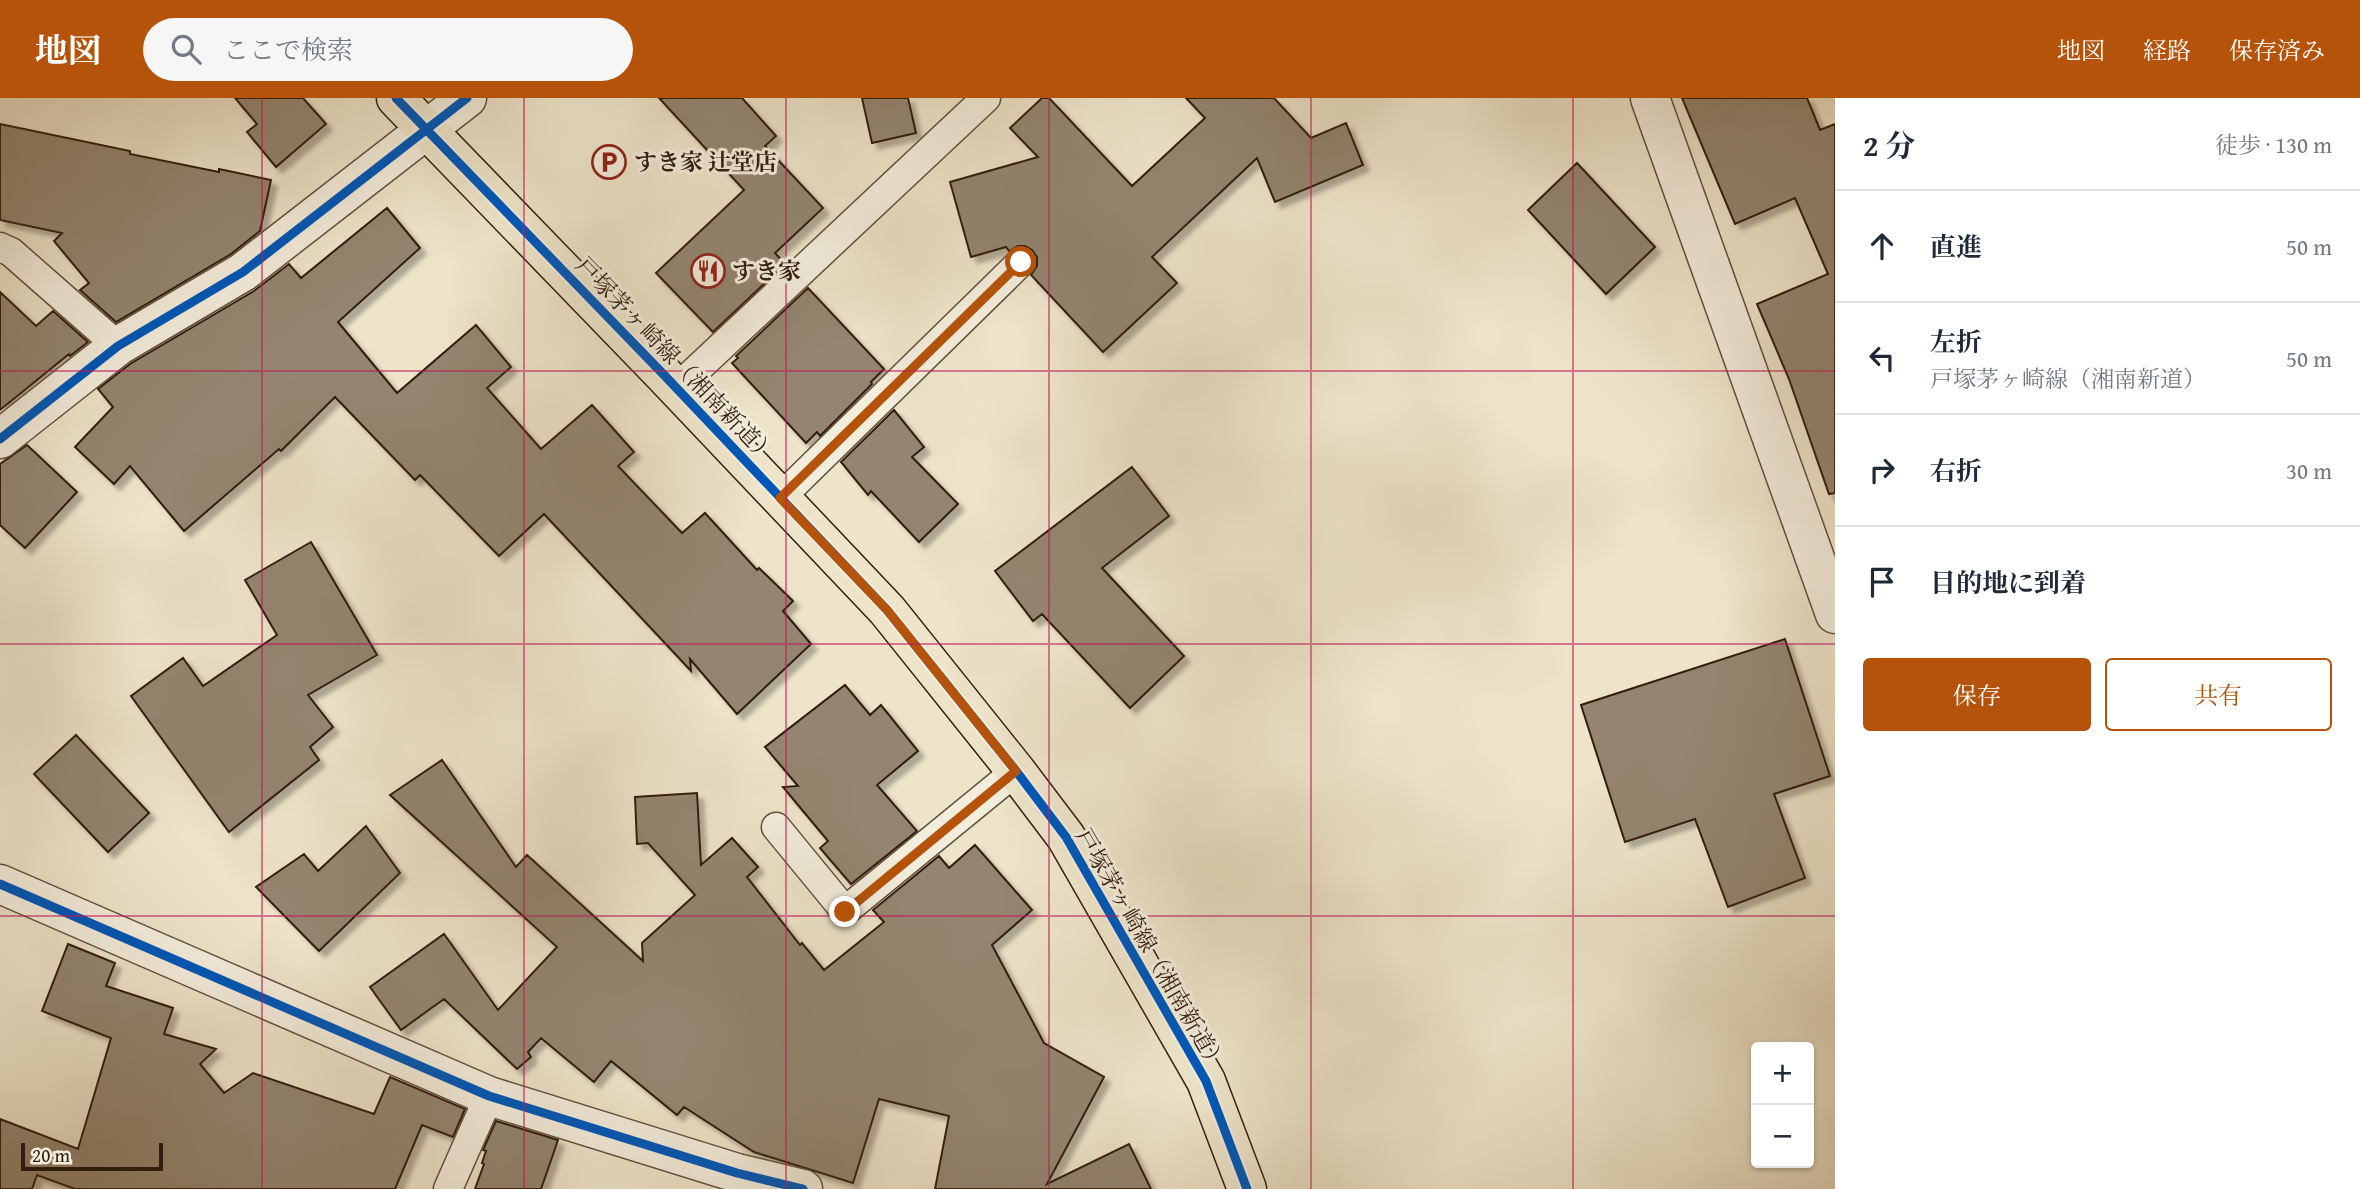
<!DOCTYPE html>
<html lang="ja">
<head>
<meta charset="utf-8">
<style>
	body { margin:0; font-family:"Gentium Book Plus","Noto Serif JP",serif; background:#f6f6f7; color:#1f2937 }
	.controls { position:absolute; right:21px; bottom:21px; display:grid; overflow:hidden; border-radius:7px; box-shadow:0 2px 5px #0004 }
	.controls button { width:63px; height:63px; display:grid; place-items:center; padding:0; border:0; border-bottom:2px solid #e0e1e3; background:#fff; color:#1f2937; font:35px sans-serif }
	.scale { position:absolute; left:21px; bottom:18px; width:142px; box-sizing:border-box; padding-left:7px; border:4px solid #311e10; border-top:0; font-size:19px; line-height:24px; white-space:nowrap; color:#311e10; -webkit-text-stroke:5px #f3eddc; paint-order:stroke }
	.stop { position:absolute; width:21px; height:21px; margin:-16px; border:5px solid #b45309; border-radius:50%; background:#fff }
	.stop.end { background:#b45309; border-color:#fff; box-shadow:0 2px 7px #0008 }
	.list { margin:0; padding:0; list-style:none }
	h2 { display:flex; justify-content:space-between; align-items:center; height:91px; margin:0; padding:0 28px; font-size:30px }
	h2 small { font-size:23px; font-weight:400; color:#747a83 }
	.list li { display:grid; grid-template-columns:46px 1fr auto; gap:21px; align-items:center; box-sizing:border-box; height:112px; padding:0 28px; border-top:2px solid #e0e1e3 }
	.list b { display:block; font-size:26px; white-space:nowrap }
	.list p { margin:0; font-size:23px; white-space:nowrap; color:#747a83 }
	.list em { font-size:23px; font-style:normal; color:#747a83 }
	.actions { display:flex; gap:14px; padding:21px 28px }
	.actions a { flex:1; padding:16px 0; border:2px solid #b45309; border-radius:7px; text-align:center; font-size:24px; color:#b45309 }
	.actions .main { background:#b45309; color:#fff }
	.icon { flex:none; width:38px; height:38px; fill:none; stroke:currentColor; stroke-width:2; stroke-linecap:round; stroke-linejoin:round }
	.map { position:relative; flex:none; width:1835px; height:1091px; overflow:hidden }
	header { display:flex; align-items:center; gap:42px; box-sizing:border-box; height:98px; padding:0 35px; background:#b45309; color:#fff }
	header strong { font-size:33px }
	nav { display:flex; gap:38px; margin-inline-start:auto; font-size:24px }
	.search { width:490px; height:63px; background:#f6f6f7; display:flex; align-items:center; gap:18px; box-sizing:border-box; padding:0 24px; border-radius:38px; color:#747a83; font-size:26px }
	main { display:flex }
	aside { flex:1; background:#fff }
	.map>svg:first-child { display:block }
</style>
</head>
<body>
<header>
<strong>地図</strong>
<div class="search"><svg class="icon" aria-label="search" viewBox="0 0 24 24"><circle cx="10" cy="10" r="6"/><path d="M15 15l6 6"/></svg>ここで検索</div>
<nav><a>地図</a><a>経路</a><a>保存済み</a></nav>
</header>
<main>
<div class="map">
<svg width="1835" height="1091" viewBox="0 0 1835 1091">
	<defs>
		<filter id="shadow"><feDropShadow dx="6" dy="6" stdDeviation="2" flood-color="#0004"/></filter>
	</defs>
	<rect width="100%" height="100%" fill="#ede4c9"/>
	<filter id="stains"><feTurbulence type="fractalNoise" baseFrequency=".00286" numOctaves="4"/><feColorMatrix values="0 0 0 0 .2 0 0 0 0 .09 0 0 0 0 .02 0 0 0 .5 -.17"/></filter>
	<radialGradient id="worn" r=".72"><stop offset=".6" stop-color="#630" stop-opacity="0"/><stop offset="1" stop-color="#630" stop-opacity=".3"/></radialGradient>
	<!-- building -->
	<path fill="#938570" stroke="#311e10" stroke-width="2" filter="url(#shadow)" d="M235,0H303L326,26L276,69L247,34L257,26Z
		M659,0H742L776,38L765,48L823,110L775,155L785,166L713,234L656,175L744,92Z
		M862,0H908L916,35L872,45Z
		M1042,0H1049L1132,88L1205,20L1186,0H1274L1311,40L1346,25L1363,67L1275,104L1257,60L1152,159L1177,185L1103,254L1031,177L1037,168V159L1032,152L1025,148H1018L1009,153L1006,149L971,159L950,84L1038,59L1010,30Z
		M1682,0H1807L1820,32L1835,26V395L1829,396L1789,281L1757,206L1828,176L1795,100L1735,126Z
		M0,26L130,53V56L219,74V71L271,82L260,133L231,156L116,224L80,192L89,185L54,143L62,135L0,122Z
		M1577,65L1655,149L1606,196L1528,112Z
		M387,110L420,150L338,224L397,295L476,227L511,269L487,290L541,351L592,307L634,354L618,368L682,435L705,415L757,472L759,470L793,503L783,513L811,546L737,616L690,561L691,573L544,416L499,458L420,377L415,382L335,299L281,353L279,351L184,433L130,368L114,386L75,349L113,309L98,291L130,266L254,193L289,166L301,180Z
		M808,190L884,271L871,284L872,286L820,338L817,334L806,345L732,265L738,260L736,258Z
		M0,194L36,228L53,213L88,244L70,258L69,256L0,312Z
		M894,312L924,349L912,359L958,406L919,444L871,393L868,397L841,364Z
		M27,347L77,394L25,450L0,427V366Z
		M1132,369L1169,418L1102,470L1184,558L1130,610L1042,516L1033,523L995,473Z
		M311,444L377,557L308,597L333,629L310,649L319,662L229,734L131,598L183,560L203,588L277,537L245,482Z
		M1785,541L1830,678L1774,696L1805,780L1728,809L1695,721L1625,744L1581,607Z
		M845,587L870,617L881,607L918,653L877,687L917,733L851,786L820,750L828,743L783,689L798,688L765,649Z
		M76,637L149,715L108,754L34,676Z
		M442,662L516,769L527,757L643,863L642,845L695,797L648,745L637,746L635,699L697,695L701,767L732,740L758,769L747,779L800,847L802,845L824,872L884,824L873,812L939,758L949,770L975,747L1032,812L992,847L1044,945L1104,979L1047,1086L1129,1046L1151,1091H935L949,1018L879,1001L853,1085L754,1054L684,1009L677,1017L611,963L594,984L541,940L528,954L531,959L517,971L444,901L401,932L370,889L444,836L498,912L557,849L390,697Z
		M366,728L400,775L319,853L256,789L304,756L318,773Z
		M68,846L115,865L106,888L173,910L164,936L216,951L200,966L224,995L253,975L374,1016L390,979L465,1011L453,1039L422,1027L395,1091H75L37,1077L32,1091H0V1021L78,1051L111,940L42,913Z
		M496,1023L558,1042L541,1091H475L484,1066L482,1065L486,1053L483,1052Z"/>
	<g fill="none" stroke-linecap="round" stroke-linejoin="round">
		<!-- service casing -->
		<g stroke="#60503e" stroke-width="31">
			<path id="service" d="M0,149L11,154L118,248
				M677,290L986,0
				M780,400L1021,164
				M776,729L845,813L1016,673
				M448,1091L489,998"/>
		</g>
		<!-- minor casing -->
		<g stroke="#60503e" stroke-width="41">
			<path id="minor" d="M1650,0L1835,516
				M0,341L118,248L243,174L467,0
				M0,786L489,998L737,1075L803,1091"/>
		</g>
		<!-- primary casing -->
		<g stroke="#311e10" stroke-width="41">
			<path id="primary" d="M396,0L665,278L887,512L1016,673L1066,739L1206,983L1247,1091"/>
		</g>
		<!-- service -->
		<use href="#service" stroke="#f3eddc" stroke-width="28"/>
		<!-- minor -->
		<use href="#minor" stroke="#f3eddc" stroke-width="38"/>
		<!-- primary -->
		<use href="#primary" stroke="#ede4c9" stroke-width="38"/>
		<!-- cycleway casing -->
		<g stroke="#f3eddc" stroke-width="13">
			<path id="cycleway" d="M396,0L665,278L887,512L1016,673L1066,739L1206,983L1247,1091
				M0,341L118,248L243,174L467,0
				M0,786L489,998L737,1075L803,1091"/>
		</g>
		<!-- cycleway -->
		<use href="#cycleway" stroke="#0057b8" stroke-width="9"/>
	</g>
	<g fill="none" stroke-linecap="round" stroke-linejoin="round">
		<!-- route -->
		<path stroke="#b45309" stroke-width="9" d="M845,814L1016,673L887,512L780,400L1021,164"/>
	</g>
	<!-- grid -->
	<path fill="none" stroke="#c2185b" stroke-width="2" stroke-opacity="0.55" d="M262,0V1091M524,0V1091M786,0V1091M1049,0V1091M1311,0V1091M1573,0V1091M0,273H1835M0,546H1835M0,818H1835"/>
	<!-- icons -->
	<defs>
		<g id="parking-ring" transform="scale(1.75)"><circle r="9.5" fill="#f3eddc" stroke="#8f2418" stroke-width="1.5"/><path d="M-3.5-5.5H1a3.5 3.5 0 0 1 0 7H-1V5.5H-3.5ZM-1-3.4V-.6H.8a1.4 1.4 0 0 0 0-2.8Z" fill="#8f2418"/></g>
		<g id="restaurant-ring" transform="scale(1.75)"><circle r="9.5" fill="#f3eddc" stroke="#8f2418" stroke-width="1.5"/><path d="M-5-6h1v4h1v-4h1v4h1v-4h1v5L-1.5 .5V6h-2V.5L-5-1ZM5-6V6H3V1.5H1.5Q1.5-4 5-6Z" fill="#8f2418"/></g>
	</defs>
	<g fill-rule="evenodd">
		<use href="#parking-ring" x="609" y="64"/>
		<use href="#restaurant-ring" x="708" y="173"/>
	</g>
	<g text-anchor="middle" stroke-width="6" stroke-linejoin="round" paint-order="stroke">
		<!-- poi labels -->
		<g font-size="23" font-weight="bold" fill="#311e10" stroke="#f3eddc" text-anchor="start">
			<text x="634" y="72">すき家 辻堂店</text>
			<text x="732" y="181">すき家</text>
		</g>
		<!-- street labels -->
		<g font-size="23" fill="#311e10" stroke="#f3eddc">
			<text transform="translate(676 262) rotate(46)" y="8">戸塚茅ヶ崎線（湘南新道）</text>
			<text transform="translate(1151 852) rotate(60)" y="8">戸塚茅ヶ崎線（湘南新道）</text>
		</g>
	</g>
	<rect width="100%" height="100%" filter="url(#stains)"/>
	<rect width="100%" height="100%" fill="url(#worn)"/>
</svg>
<div class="controls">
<button>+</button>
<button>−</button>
</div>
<div class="scale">20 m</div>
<div class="stop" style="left:1021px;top:164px"></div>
<div class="stop end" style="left:845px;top:814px"></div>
</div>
<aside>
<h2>2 分<small>徒歩 · 130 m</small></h2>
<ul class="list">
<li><svg class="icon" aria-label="ahead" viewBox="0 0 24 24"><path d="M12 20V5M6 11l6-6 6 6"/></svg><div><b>直進</b></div><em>50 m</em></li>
<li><svg class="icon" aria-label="left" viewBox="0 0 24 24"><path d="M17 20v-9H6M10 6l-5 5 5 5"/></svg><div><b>左折</b><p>戸塚茅ヶ崎線（湘南新道）</p></div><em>50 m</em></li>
<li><svg class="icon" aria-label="right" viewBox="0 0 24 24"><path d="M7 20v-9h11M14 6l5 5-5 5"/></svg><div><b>右折</b></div><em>30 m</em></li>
<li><svg class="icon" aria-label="arrive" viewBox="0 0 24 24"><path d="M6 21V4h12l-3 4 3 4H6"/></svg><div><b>目的地に到着</b></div></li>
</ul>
<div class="actions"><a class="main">保存</a><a>共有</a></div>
</aside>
</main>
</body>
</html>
